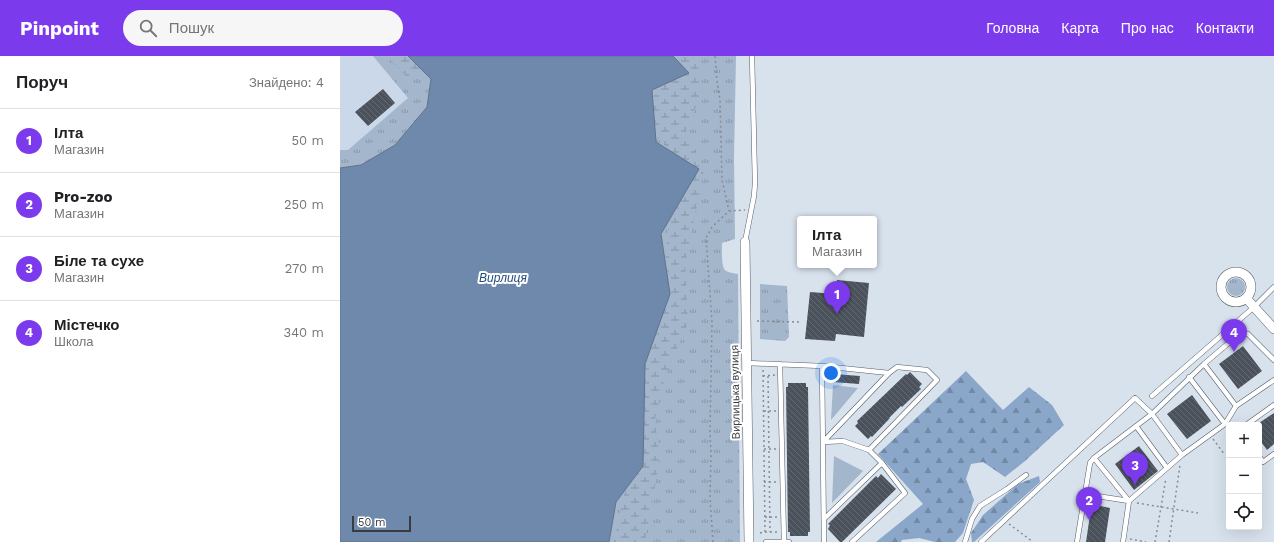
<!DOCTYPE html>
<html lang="uk">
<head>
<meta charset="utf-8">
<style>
	body { margin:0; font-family:"Work Sans",sans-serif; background:#f6f6f6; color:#202124 }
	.controls { position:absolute; right:12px; bottom:12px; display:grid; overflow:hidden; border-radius:4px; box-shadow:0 4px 16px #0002 }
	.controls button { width:36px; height:36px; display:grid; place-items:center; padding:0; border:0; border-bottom:1px solid #e0e0e0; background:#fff; color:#202124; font:20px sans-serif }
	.scale { position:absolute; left:12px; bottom:10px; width:59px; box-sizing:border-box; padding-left:4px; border:2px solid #383b40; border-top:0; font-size:11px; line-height:14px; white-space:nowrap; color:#383b40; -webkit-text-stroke:3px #fff; paint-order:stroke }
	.you { position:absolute; left:491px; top:317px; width:14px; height:14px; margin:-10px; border:3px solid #fff; border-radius:50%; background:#1a73e8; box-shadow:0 0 0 6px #1a73e833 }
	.badge { display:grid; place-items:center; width:26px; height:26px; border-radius:50%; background:#7c3aed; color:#fff; font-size:13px; font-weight:700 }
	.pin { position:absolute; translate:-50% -33px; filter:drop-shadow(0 1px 2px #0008) }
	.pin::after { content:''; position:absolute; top:21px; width:14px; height:12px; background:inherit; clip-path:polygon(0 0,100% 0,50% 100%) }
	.popup { position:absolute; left:457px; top:160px; width:80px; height:52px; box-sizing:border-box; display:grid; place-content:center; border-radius:4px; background:#fff; filter:drop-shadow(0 1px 3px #0005); font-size:13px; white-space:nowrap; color:#757577 }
	.popup b { font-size:15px; color:#202124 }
	.popup::after { content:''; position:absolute; left:50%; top:100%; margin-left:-8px; border:8px solid transparent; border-top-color:#fff }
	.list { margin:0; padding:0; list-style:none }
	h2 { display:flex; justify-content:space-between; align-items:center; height:52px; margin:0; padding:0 16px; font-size:17px }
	h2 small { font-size:13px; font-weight:400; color:#757577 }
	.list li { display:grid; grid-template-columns:26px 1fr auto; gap:12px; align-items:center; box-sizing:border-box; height:64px; padding:0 16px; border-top:1px solid #e0e0e0 }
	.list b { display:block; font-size:15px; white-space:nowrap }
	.list p { margin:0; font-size:13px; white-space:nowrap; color:#757577 }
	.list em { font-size:13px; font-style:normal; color:#757577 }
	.icon { flex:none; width:22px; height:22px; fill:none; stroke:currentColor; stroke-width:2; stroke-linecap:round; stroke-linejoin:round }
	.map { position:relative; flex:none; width:934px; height:486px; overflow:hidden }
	header { display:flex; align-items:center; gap:24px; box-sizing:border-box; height:56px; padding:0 20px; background:#7c3aed; color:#fff }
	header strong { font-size:19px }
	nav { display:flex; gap:22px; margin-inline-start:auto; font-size:14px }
	.search { width:280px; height:36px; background:#f6f6f6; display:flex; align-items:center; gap:10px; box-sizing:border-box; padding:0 14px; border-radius:22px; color:#757577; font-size:15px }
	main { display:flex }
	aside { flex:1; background:#fff }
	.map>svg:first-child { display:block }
</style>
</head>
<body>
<header>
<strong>Pinpoint</strong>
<div class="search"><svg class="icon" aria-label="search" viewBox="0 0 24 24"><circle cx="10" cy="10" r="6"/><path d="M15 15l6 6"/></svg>Пошук</div>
<nav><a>Головна</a><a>Карта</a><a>Про нас</a><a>Контакти</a></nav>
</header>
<main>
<aside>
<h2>Поруч<small>Знайдено: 4</small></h2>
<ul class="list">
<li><span class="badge">1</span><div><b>Ілта</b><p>Магазин</p></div><em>50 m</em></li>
<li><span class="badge">2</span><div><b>Pro-zoo</b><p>Магазин</p></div><em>250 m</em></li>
<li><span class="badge">3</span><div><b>Біле та сухе</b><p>Магазин</p></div><em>270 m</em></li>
<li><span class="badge">4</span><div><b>Містечко</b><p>Школа</p></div><em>340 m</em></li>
</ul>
</aside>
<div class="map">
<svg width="934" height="486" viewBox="0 0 934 486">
	<defs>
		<pattern id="grass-tufts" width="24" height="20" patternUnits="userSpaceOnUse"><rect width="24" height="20" fill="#a4b6cb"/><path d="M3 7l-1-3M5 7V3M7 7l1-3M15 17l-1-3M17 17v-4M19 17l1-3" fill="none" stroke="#8795a6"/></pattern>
		<pattern id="forest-firs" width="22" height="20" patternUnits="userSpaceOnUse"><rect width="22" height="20" fill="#8aa7c9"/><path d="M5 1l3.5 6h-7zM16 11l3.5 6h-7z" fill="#7289a5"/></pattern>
		<pattern id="wetland-marsh" width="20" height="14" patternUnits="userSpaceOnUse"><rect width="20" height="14" fill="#a4b6cb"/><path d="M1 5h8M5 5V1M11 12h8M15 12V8" fill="none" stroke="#8795a6"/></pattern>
		<pattern id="building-back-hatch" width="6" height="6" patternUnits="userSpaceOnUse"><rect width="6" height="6" fill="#4b525c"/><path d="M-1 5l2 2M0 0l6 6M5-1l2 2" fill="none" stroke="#636971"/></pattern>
	</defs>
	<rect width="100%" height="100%" fill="#d8e2ed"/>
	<!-- built -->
	<path fill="#cad8e9" d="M0,0H33L69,42L8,94H0Z"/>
	<!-- grass -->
	<path fill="url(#grass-tufts)" d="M33,0H68L91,23L87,51L55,89L21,109L0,112V94H8L68,42Z
		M333,0H396L394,103L395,183L382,187C382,193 381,210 385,214C388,217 394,217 398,218L400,486H269L276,446L303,410L330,238L321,178L359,113L316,86L312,34L349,17Z
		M887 231a9 9 0 1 1 18 0a9 9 0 1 1-18 0Z
		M420,228L447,230L449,281L445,285L420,283Z"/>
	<!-- forest -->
	<path fill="url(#forest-firs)" d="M626,315L663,354L689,331L712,349L724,369L685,405L665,421L643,406L631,408L626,423L634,444L623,477L615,486H595L579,482L562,484L561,486H536L583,448L538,398Z
		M699,420L700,426L634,486H632L631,477L643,459L678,428Z"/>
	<!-- wetland -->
	<path fill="url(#wetland-marsh)" d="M47,0H77L92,9L68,22Z
		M336,0H357L361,39L346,74L364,115L345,208L348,267L325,321L315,362L320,403L305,484V486H264L276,476L294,395L305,307L324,238L327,177L349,116L309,72L307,48L336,16Z"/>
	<!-- park -->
	<path fill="#a4b6cb" d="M493,329L518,332L491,364Z
		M494,400L523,415L492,447Z"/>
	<!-- water -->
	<path fill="#6e89ab" stroke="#5e728b" d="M68,0H333L349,17L312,34L316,86L359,113L321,178L330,238L305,308L303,410L276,446L269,486H0V112L21,109L55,89L87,51L91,23Z"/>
	<!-- building -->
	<path fill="url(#building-back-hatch)" d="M43,33L55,47L28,70L15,56Z
		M497,224L529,227L524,281L496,278L495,285L465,283L470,236L496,238Z
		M903,290L922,315L898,333L879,308Z
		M570,316L582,328L579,331L581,333L562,351L561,350L549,362H550L532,381L531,380L528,383L515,370L518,367L517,365L566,318L567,319Z
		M494,318L520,320L519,328L493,326Z
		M448,327H466V331H468L470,476H468V480H450V476H448L446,331H448Z
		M852,339L871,365L847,383L827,358Z
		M934,357V388L927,394L919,383V367Z
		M799,390L818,415L794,434L775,408Z
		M541,418L556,433L502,486H500L488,473L490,469L488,468L536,420L538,422Z
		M756,449L770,452L765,486H746L750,459L753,454L755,452Z"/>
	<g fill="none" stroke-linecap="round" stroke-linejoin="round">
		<!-- lane casing -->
		<g stroke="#565e68" stroke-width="5.5">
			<path id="lane" d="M405,186L414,140L415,127L412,0
				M407,307L482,310L549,317L557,311L587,314L597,324L529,394L503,385L483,386
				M440,308L444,486
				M864,308L896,350L934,324
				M482,310L484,486
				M849,321L885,368
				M812,340L914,251L934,231
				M896,350L885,368L842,399L812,358L864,308L898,279L903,277L908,278L934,304
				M906,369L934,349
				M796,370L827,412
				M483,386L549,317
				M919,400L923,406L934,398
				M754,402L789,445
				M744,438L789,445
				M484,463L542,407L529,394
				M426,486H449
				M512,486L565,437L542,407
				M625,486L632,463L640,450L667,433L686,419
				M641,486L795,342L812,358L754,402L750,407L737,486
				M783,486L789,445L842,399"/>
		</g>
		<!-- street casing -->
		<g stroke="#565e68" stroke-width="10">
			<path id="street" d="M405,186L409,486
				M881 231a15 15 0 1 1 30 0a15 15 0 1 1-30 0Z
				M906,242L934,273"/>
		</g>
		<!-- path -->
		<path stroke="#858c94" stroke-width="1.5" stroke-dasharray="2 3" stroke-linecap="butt" d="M375,0L377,25L380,44L382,124L389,155
			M417,265L459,266
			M423,320L435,319
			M428,320L430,476
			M424,355H436
			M873,383L885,399
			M424,393H436
			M424,426H436
			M797,447L858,457
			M425,461H437
			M669,468L693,486
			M425,476H437
			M420,477L425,476L423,313
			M790,483L806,486
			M373,486L370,442L371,399L370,376L372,266L366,182L372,171L389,155L405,154
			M815,486L826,422
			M829,486L840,409"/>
		<!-- lane -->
		<use href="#lane" stroke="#fff" stroke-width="4.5"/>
		<!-- street -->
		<use href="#street" stroke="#fff" stroke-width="9"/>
	</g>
	<g text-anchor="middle" stroke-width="4" stroke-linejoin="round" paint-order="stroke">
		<!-- street labels -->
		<g font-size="11" fill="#383b40" stroke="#fff">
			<text transform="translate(395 336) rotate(-91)" y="4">Вирлицька вулиця</text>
		</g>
		<!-- water labels -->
		<g font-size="12" font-style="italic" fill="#254d7b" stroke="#fff">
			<text x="163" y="226">Вирлиця</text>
		</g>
	</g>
</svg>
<div class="controls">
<button>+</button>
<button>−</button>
<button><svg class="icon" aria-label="locate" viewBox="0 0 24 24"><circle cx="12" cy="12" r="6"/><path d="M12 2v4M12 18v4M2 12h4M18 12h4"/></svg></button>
</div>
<div class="scale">50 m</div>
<div class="you"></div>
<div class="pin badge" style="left:497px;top:258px">1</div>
<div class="popup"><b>Ілта</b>Магазин</div>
<div class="pin badge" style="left:749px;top:464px">2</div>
<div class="pin badge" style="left:795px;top:429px">3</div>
<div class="pin badge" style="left:894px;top:296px">4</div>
</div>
</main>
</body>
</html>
